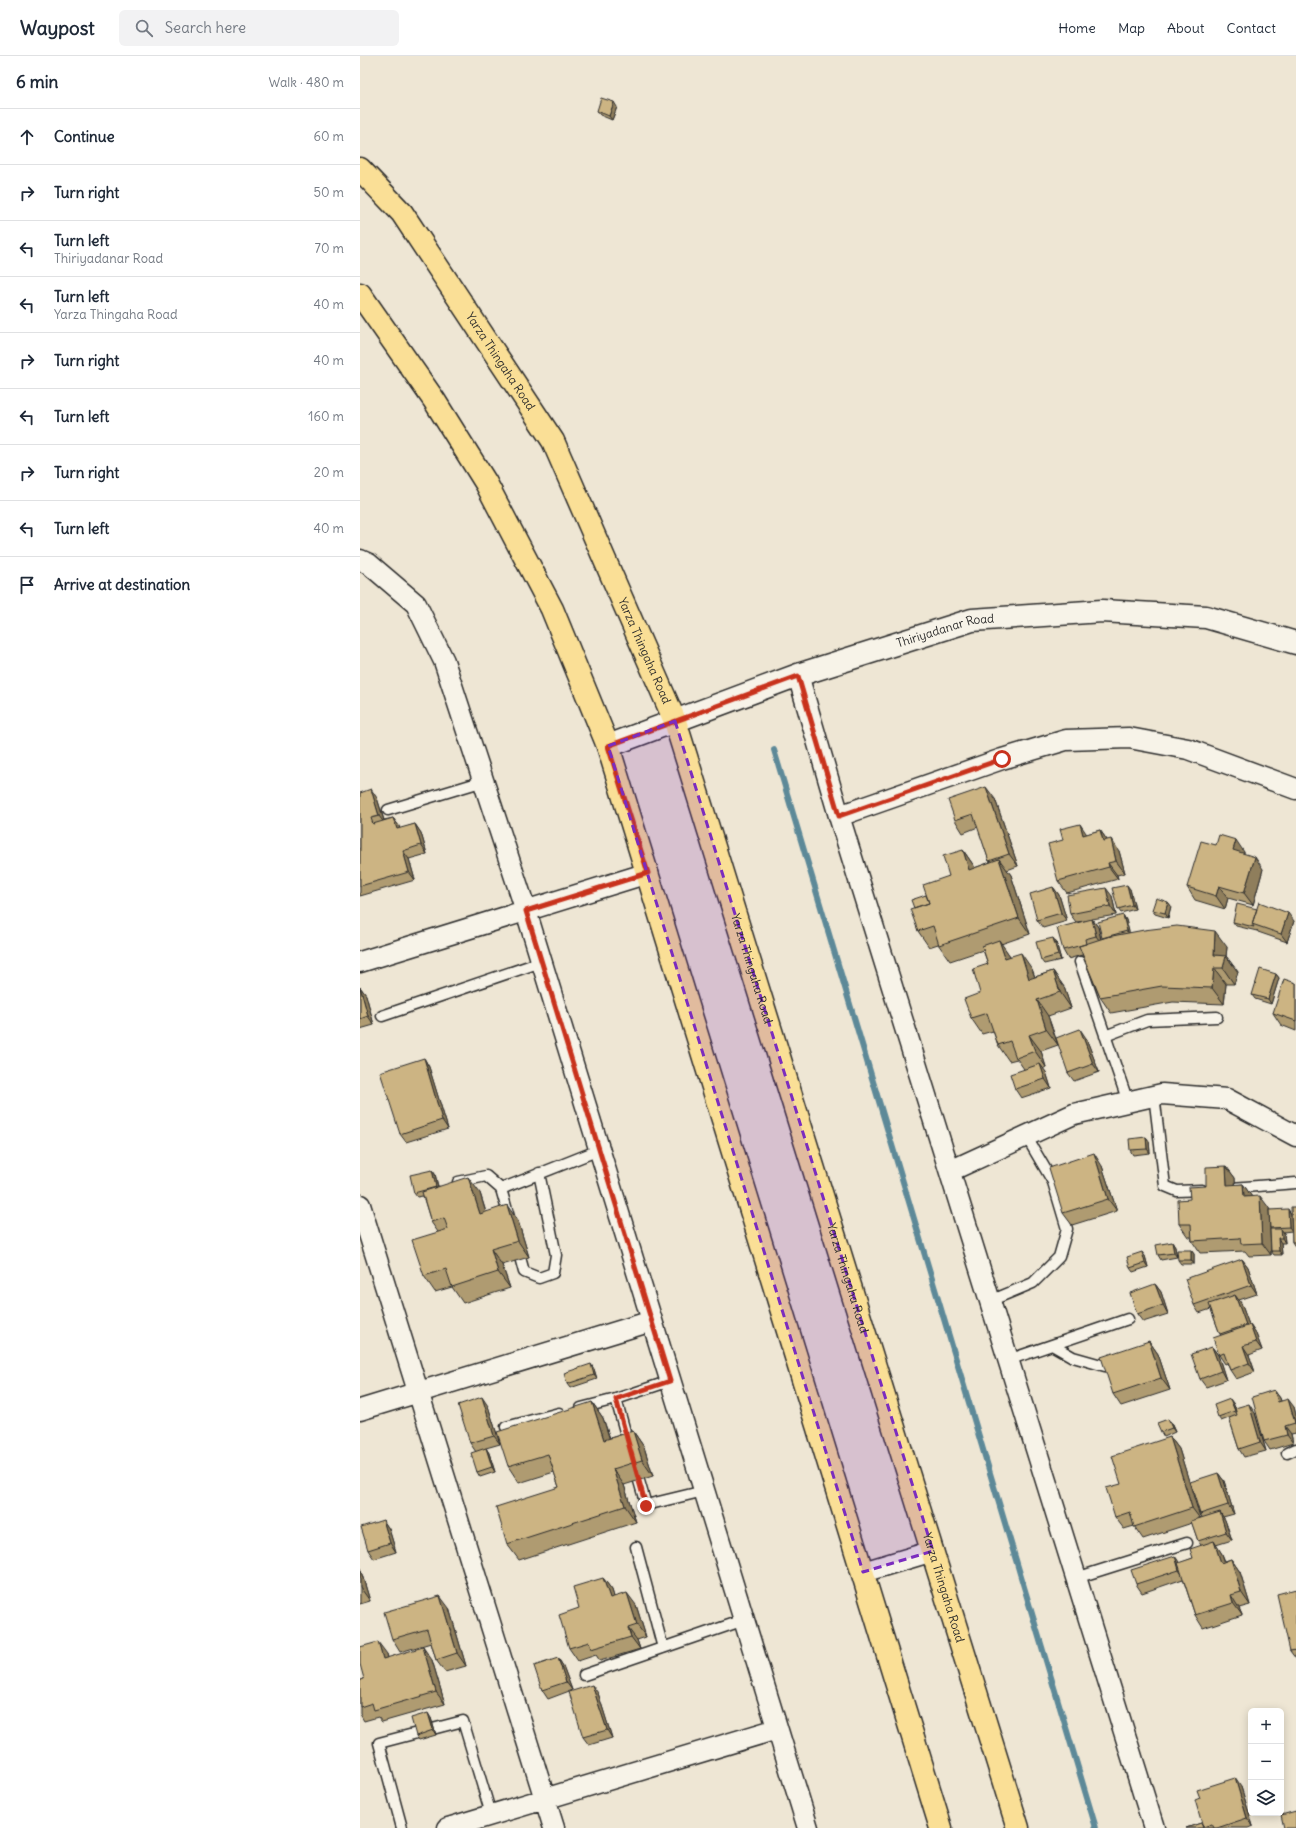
<!DOCTYPE html>
<html lang="en">
<head>
<meta charset="utf-8">
<style>
	body { margin:0; font-family:Delius,sans-serif; background:#f2f2f3; color:#1f2937 }
	.controls { position:absolute; right:12px; bottom:12px; display:grid; overflow:hidden; border-radius:6px; box-shadow:0 2px 10px #0003 }
	.controls button { width:36px; height:36px; display:grid; place-items:center; padding:0; border:0; border-bottom:1px solid #e0e1e3; background:#fff; color:#1f2937; font:20px sans-serif }
	.stop { position:absolute; width:12px; height:12px; margin:-9px; border:3px solid #c8321e; border-radius:50%; background:#fff }
	.stop.end { background:#c8321e; border-color:#fff; box-shadow:0 1px 4px #0008 }
	.list { margin:0; padding:0; list-style:none }
	h2 { display:flex; justify-content:space-between; align-items:center; height:52px; margin:0; padding:0 16px; font-size:17px }
	h2 small { font-size:13px; font-weight:400; color:#747a83 }
	.list li { display:grid; grid-template-columns:26px 1fr auto; gap:12px; align-items:center; box-sizing:border-box; height:56px; padding:0 16px; border-top:1px solid #e0e1e3 }
	.list b { display:block; font-size:15px; white-space:nowrap }
	.list p { margin:0; font-size:13px; white-space:nowrap; color:#747a83 }
	.list em { font-size:13px; font-style:normal; color:#747a83 }
	.icon { flex:none; width:22px; height:22px; fill:none; stroke:currentColor; stroke-width:2; stroke-linecap:round; stroke-linejoin:round }
	.map { position:relative; flex:none; width:936px; height:1772px; overflow:hidden }
	header { display:flex; align-items:center; gap:24px; box-sizing:border-box; height:56px; padding:0 20px; background:#fff; border-bottom:1px solid #e0e1e3 }
	header strong { font-size:19px }
	nav { display:flex; gap:22px; margin-inline-start:auto; font-size:14px }
	.search { width:280px; height:36px; background:#f2f2f3; display:flex; align-items:center; gap:10px; box-sizing:border-box; padding:0 14px; border-radius:6px; color:#747a83; font-size:15px }
	main { display:flex }
	aside { flex:1; background:#fff }
	.map>svg:first-child { display:block }
</style>
</head>
<body>
<header>
<strong>Waypost</strong>
<div class="search"><svg class="icon" aria-label="search" viewBox="0 0 24 24"><circle cx="10" cy="10" r="6"/><path d="M15 15l6 6"/></svg>Search here</div>
<nav><a>Home</a><a>Map</a><a>About</a><a>Contact</a></nav>
</header>
<main>
<aside>
<h2>6 min<small>Walk · 480 m</small></h2>
<ul class="list">
<li><svg class="icon" aria-label="ahead" viewBox="0 0 24 24"><path d="M12 20V5M6 11l6-6 6 6"/></svg><div><b>Continue</b></div><em>60 m</em></li>
<li><svg class="icon" aria-label="right" viewBox="0 0 24 24"><path d="M7 20v-9h11M14 6l5 5-5 5"/></svg><div><b>Turn right</b></div><em>50 m</em></li>
<li><svg class="icon" aria-label="left" viewBox="0 0 24 24"><path d="M17 20v-9H6M10 6l-5 5 5 5"/></svg><div><b>Turn left</b><p>Thiriyadanar Road</p></div><em>70 m</em></li>
<li><svg class="icon" aria-label="left" viewBox="0 0 24 24"><path d="M17 20v-9H6M10 6l-5 5 5 5"/></svg><div><b>Turn left</b><p>Yarza Thingaha Road</p></div><em>40 m</em></li>
<li><svg class="icon" aria-label="right" viewBox="0 0 24 24"><path d="M7 20v-9h11M14 6l5 5-5 5"/></svg><div><b>Turn right</b></div><em>40 m</em></li>
<li><svg class="icon" aria-label="left" viewBox="0 0 24 24"><path d="M17 20v-9H6M10 6l-5 5 5 5"/></svg><div><b>Turn left</b></div><em>160 m</em></li>
<li><svg class="icon" aria-label="right" viewBox="0 0 24 24"><path d="M7 20v-9h11M14 6l5 5-5 5"/></svg><div><b>Turn right</b></div><em>20 m</em></li>
<li><svg class="icon" aria-label="left" viewBox="0 0 24 24"><path d="M17 20v-9H6M10 6l-5 5 5 5"/></svg><div><b>Turn left</b></div><em>40 m</em></li>
<li><svg class="icon" aria-label="arrive" viewBox="0 0 24 24"><path d="M6 21V4h12l-3 4 3 4H6"/></svg><div><b>Arrive at destination</b></div></li>
</ul>
</aside>
<div class="map">
<svg width="936" height="1772" viewBox="0 0 936 1772">
	<rect width="100%" height="100%" fill="#eee6d4"/>
	<filter id="ink" filterUnits="userSpaceOnUse"><feTurbulence type="fractalNoise" baseFrequency=".025" numOctaves="2"/><feDisplacementMap in="SourceGraphic" scale="8" xChannelSelector="R" yChannelSelector="G"/><feConvolveMatrix kernelMatrix="1 2 1 2 8 2 1 2 1" color-interpolation-filters="sRGB"/></filter>
	<g filter="url(#ink)">
		<g fill="none" stroke-linecap="round" stroke-linejoin="round">
			<!-- stream -->
			<path stroke="#5d8998" stroke-width="6" d="M414,694L736,1772"/>
			<!-- service casing -->
			<g stroke="#2b2b2b" stroke-width="13">
				<path id="service" d="M28,754L124,725
					M720,906L768,1046
					M22,960L181,906
					M745,980L787,964L857,961
					M794,1039L805,1130L817,1135L842,1134
					M98,1126L126,1120L141,1133L239,1094
					M872,1132L936,1127
					M141,1133L149,1161
					M157,1190L164,1216L179,1222L193,1217L196,1199L179,1117
					M637,1242L673,1227L699,1201L707,1173L693,1126L666,1080
					M692,1289L713,1301L745,1310
					M648,1304L768,1263
					M221,1352L256,1343
					M146,1371L199,1357
					M269,1390L256,1343L310,1325
					M927,1397L936,1393
					M275,1411L286,1449L344,1435
					M276,1491L303,1592
					M716,1522L827,1487
					M224,1619L384,1564
					M42,1772L19,1687L103,1665L131,1758"/>
			</g>
			<!-- minor casing -->
			<g stroke="#2b2b2b" stroke-width="23">
				<path id="minor" d="M0,504L9,508L56,548L84,605L166,855L448,1772
					M438,619L479,760L794,1772
					M479,760L642,703L706,684L769,682L828,693L936,733
					M0,906L288,817
					M590,1115L714,1058L802,1038L867,1043L936,1080
					M0,1149L194,1772
					M0,1354L292,1265
					M503,1516L573,1495
					M88,1772L417,1673"/>
			</g>
			<!-- secondary casing -->
			<g stroke="#2b2b2b" stroke-width="25">
				<g id="secondary">
					<path id="s1" d="M248,690L438,619L612,564L742,555L846,561L936,587"/>
				</g>
			</g>
			<!-- primary casing -->
			<g stroke="#2b2b2b" stroke-width="25">
				<g id="primary">
					<path id="s2" d="M0,113L42,157L193,385L315,665L658,1772"/>
					<path d="M0,238L74,344L126,427L192,553L248,690L581,1772"/>
				</g>
			</g>
			<!-- service -->
			<use href="#service" stroke="#f7f3e8" stroke-width="10"/>
			<!-- minor -->
			<use href="#minor" stroke="#f7f3e8" stroke-width="20"/>
			<!-- secondary -->
			<use href="#secondary" stroke="#f7f3e8" stroke-width="22"/>
			<!-- primary -->
			<use href="#primary" stroke="#fadf96" stroke-width="22"/>
		</g>
		<!-- wall -->
		<path fill="#af9b71" stroke="#2b2b2b" d="M257,51L252,64L240,59L237,55Z
			M0,737L17,742L24,764L33,762L39,770L40,773L55,768L61,777L67,798L49,803L55,824L0,840Z
			M635,743L658,810L647,814L651,819L670,878L641,888L650,900L672,913L675,921L693,915L704,931L711,952L688,960L698,989L681,995L686,1011L683,1013L686,1016L691,1032L661,1042L655,1033L664,1013L657,1003L649,1005L638,989L633,975L622,978L611,962L620,937L628,908L623,894L590,905L578,888L569,891L558,875L554,852L566,839L589,820L603,794L614,810V812L631,806L629,805L618,771L603,777L595,764Z
			M740,774L747,784L759,795L765,817L757,819L758,823L707,837L698,825L727,778Z
			M856,789L884,796V798L903,813L893,849L868,842L865,853L835,844L827,831Z
			M693,831L699,839L707,865L683,872L677,864Z
			M770,833L775,853L761,857L758,853Z
			M752,840L756,859L732,863L738,871L741,883H743L742,882L763,859L766,864L769,877L867,891L866,900L878,916L874,928H866L864,948L813,946L751,957L740,941L722,899L708,903L703,894L725,865L716,866L710,858Z
			M808,846L811,850L808,862L795,858L792,854Z
			M934,865L927,886L898,876L897,874V875L876,870L873,866Z
			M696,886L701,904L684,908L681,904Z
			M916,918L919,922L911,948L895,943L892,939Z
			M936,927V975L921,969L913,957Z
			M0,931L6,939L14,969L0,973Z
			M726,982L739,1016L714,1025L708,1017Z
			M64,1002L69,1011L88,1073L46,1086L40,1078Z
			M786,1081L789,1085L790,1097L773,1099L770,1094Z
			M742,1110L757,1155L712,1169L703,1157Z
			M866,1110L875,1122V1129L883,1128L891,1140L909,1152V1154L931,1157L936,1151V1192L932,1186V1175L923,1176L924,1177L925,1187H921L922,1199H914L911,1195V1199L889,1200L885,1195L840,1197L832,1185L831,1181H828L819,1168L830,1143L846,1130Z
			M72,1114L75,1118L78,1130L120,1137L126,1156L158,1165L169,1201L142,1209L150,1232L103,1247L92,1231L75,1236L64,1220L78,1176L71,1166L63,1140L57,1141L54,1137Z
			M812,1186L815,1191L817,1201L801,1204L798,1199Z
			M831,1194L834,1198V1208H821L818,1204Z
			M785,1200L788,1211L773,1216L770,1212Z
			M882,1203L888,1211L897,1238L879,1244L881,1247L889,1269H890L896,1278L902,1294L889,1299L895,1316L876,1323L870,1314L867,1307L865,1308L859,1299L861,1280L860,1278L851,1253L839,1257L834,1249Z
			M795,1228L801,1236L808,1258L783,1266L777,1258Z
			M789,1285L798,1298L810,1334L761,1350L753,1338Z
			M852,1291L858,1299L866,1324L846,1331L840,1323Z
			M234,1313L237,1323L210,1332L207,1328Z
			M914,1334L920,1342L921,1345L934,1351L936,1359V1377L931,1378L933,1387L910,1394L904,1385Z
			M232,1346L243,1362L250,1382L273,1375L284,1391L293,1420L264,1429L276,1466L159,1504L147,1488L199,1431L194,1416L159,1427L148,1410Z
			M873,1347L875,1352L895,1357L906,1395L884,1401L879,1393L869,1362L861,1365L858,1361Z
			M128,1350L140,1388L126,1392L129,1397L135,1416L120,1421L117,1416L116,1396L110,1387Z
			M811,1367L815,1376L804,1381L801,1376Z
			M810,1381L819,1393L840,1462L842,1461L840,1458L858,1417L864,1425L874,1458L863,1461L865,1464L872,1484L856,1489L862,1498L865,1505L871,1503L880,1516L890,1549L879,1552L882,1559L843,1572L835,1559L823,1523L782,1537L776,1528L820,1507L833,1502L841,1489L838,1485L832,1467L783,1483L774,1470L764,1473L755,1461L761,1428Z
			M23,1464L29,1473L36,1496L14,1503L8,1494Z
			M0,1512L10,1545L0,1548Z
			M243,1522L252,1534L254,1541L276,1549L286,1581L277,1584L280,1593L240,1605L236,1599L218,1605L209,1592Z
			M936,1533V1603L930,1595Z
			M89,1552L106,1610L85,1616L76,1604L71,1587L40,1596L32,1583Z
			M27,1598L28,1602L72,1604L85,1648L22,1666L18,1661L4,1665L0,1658V1624L4,1623Z
			M198,1602L203,1610L212,1634L188,1643L182,1634Z
			M238,1637L252,1682L229,1689L223,1681Z
			M71,1662L76,1679L59,1684L56,1680Z
			M881,1731L893,1770L888,1772H826L841,1767L843,1770Z"/>
		<!-- shaded-wall -->
		<path fill="#8f7e5c" stroke="#2b2b2b" d="M254,46L257,51L252,64L249,60Z
			M626,731L635,743L658,810L649,798Z
			M11,733L17,742L25,768L19,760Z
			M33,762L39,770L43,782L37,773Z
			M55,768L61,777L67,798L61,789Z
			M720,768L728,780L723,779Z
			M740,774L749,787L743,785Z
			M751,783L759,795L765,817L756,805Z
			M876,784L884,796L881,807L873,794Z
			M603,794L614,810L620,830L609,814Z
			M43,795L49,803L55,824L49,816Z
			M895,801L903,813L893,849L884,837Z
			M639,803L651,819L670,878L659,862Z
			M748,807L757,819L758,823L749,811Z
			M767,829L770,833L775,853L772,849Z
			M859,830L868,842L865,853L856,840Z
			M693,831L699,839L707,865L701,857Z
			M746,832L752,840L756,859L750,850Z
			M808,846L811,850L808,862L805,857Z
			M928,857L934,865L927,886L921,878Z
			M763,859L766,864L770,879L767,875Z
			M732,863L738,871L742,888L736,880Z
			M855,875L867,891L866,901V900L878,916L874,928L854,899Z
			M693,882L696,886L701,904L698,899Z
			M639,884L650,900L656,918L645,902Z
			M661,897L672,913L681,939L669,923Z
			M854,912L866,928L864,948L852,932Z
			M693,915L704,931L711,952L700,936Z
			M916,918L919,922L911,948L908,943Z
			M0,931L6,939L14,969L8,960Z
			M677,944L688,960L698,989L686,973Z
			M720,973L726,982L739,1016L733,1008Z
			M669,979L681,995L686,1011L675,995Z
			M64,1002L69,1011L88,1073L82,1064Z
			M680,1008L686,1016L691,1032L685,1023Z
			M786,1081L789,1085L790,1097L787,1093Z
			M734,1097L742,1110L757,1155L748,1143Z
			M866,1110L875,1122L876,1141L867,1129Z
			M72,1114L75,1118L79,1136L76,1132Z
			M108,1121L120,1137L131,1174L120,1158Z
			M883,1128L892,1141H884Z
			M900,1140L909,1152L911,1199L902,1187Z
			M147,1149L158,1165L169,1201L158,1185Z
			M928,1153L931,1158L932,1175L929,1171Z
			M921,1173L924,1177L925,1187L922,1182Z
			M918,1182L921,1187L922,1199L919,1195Z
			M812,1186L815,1191L817,1201L814,1197Z
			M131,1193L142,1209L150,1232L138,1216Z
			M831,1194L834,1198V1208L831,1204Z
			M782,1196L785,1200L788,1211L785,1207Z
			M882,1203L888,1211L897,1238L891,1229Z
			M795,1228L801,1236L808,1258L803,1249Z
			M875,1239L881,1247L892,1277L886,1269Z
			M890,1269L896,1278L902,1294L896,1286Z
			M789,1285L798,1298L810,1334L801,1322Z
			M883,1290L889,1299L895,1316L889,1307Z
			M852,1291L858,1299L866,1324L861,1315Z
			M231,1308L234,1313L237,1323L234,1319Z
			M914,1334L920,1342L924,1354L918,1346Z
			M122,1341L128,1350L140,1388L134,1380Z
			M870,1343L873,1347L878,1359L875,1355Z
			M928,1343L934,1351L936,1359V1368L935,1367Z
			M232,1346L243,1362L255,1400L244,1384Z
			M889,1348L895,1357L906,1395L900,1386Z
			M808,1363L811,1367L815,1376L812,1372Z
			M925,1370L931,1378L933,1387L927,1379Z
			M273,1375L284,1391L293,1420L282,1404Z
			M810,1381L819,1393L841,1464L832,1452Z
			M126,1392L129,1397L135,1416L132,1411Z
			M253,1413L264,1429L276,1466L265,1450Z
			M858,1417L864,1425L874,1458L868,1449Z
			M860,1456L865,1464L872,1484L866,1476Z
			M23,1464L29,1473L36,1496L30,1487Z
			M854,1485L862,1498L869,1519L861,1507Z
			M815,1500L821,1509L825,1523L819,1514Z
			M871,1503L880,1516L890,1549L881,1536Z
			M0,1512L10,1545L0,1531Z
			M243,1522L252,1534L258,1555L250,1542Z
			M267,1537L276,1549L286,1581L277,1569Z
			M871,1539L879,1552L882,1559L873,1547Z
			M80,1540L89,1552L106,1610L97,1597Z
			M268,1572L277,1584L280,1593L271,1581Z
			M18,1586L27,1598L32,1616L23,1603Z
			M63,1591L72,1604L85,1648L76,1636Z
			M198,1602L203,1610L212,1634L206,1626Z
			M232,1629L238,1637L252,1682L247,1674Z
			M68,1657L71,1662L76,1679L73,1674Z
			M875,1722L881,1731L893,1770L887,1762Z"/>
		<!-- building -->
		<path fill="#ccb483" stroke="#2b2b2b" d="M241,42L254,46L249,60L237,55Z
			M626,731L649,798L629,805L613,758L595,764L588,744Z
			M11,733L19,760L11,762L13,768L33,762L37,773L55,768L61,789L43,795L49,816L0,830V737Z
			M720,768L723,779L740,774L743,785L751,783L756,805L748,807L749,811L698,825L688,788L703,784L700,773Z
			M859,779L876,784L873,794L895,801L884,837L859,830L856,840L827,831L841,785L856,789Z
			M603,794L609,814L639,803L659,862L579,889L573,870L558,875L550,853L569,847L563,829L589,820L583,800Z
			M767,829L772,849L758,853L752,832Z
			M693,831L701,857L677,864L670,838Z
			M746,832L750,850L710,858L707,839Z
			M566,839L569,847L554,852L551,844Z
			M796,842L808,846L805,857L792,854Z
			M899,846L928,857L921,878L892,868Z
			M877,848L897,853L892,868L894,871L873,866Z
			M763,859L767,875L742,882L738,866Z
			M732,863L736,880L725,883L726,888L703,894L697,872Z
			M817,870L855,875L854,899L866,900L863,912H854L852,932L802,930L740,941L719,890L747,881L784,874Z
			M693,882L698,899L681,904L676,886Z
			M639,884L645,902L661,897L669,923L693,915L700,936L677,944L686,973L669,979L675,995L656,1002L650,985L638,989L627,957L611,962L604,943L620,937L613,913L628,908L622,890Z
			M900,913L916,918L908,943L892,939Z
			M924,923L936,927V965L913,957Z
			M0,931L8,960L0,963Z
			M720,973L733,1008L708,1017L696,982Z
			M64,1002L82,1064L40,1078L20,1016Z
			M680,1008L685,1023L655,1033L650,1018Z
			M786,1081L787,1093L770,1094L769,1083Z
			M734,1097L748,1143L703,1157L689,1112Z
			M866,1110L867,1129L883,1128L884,1141L900,1140L902,1187L881,1188L880,1182L832,1185L831,1168H819L818,1144L830,1143L829,1131L846,1130V1111Z
			M72,1114L76,1131L54,1137L50,1119Z
			M108,1121L120,1158L147,1149L158,1185L131,1193L138,1216L92,1231L86,1213L64,1220L52,1184L88,1173L84,1162L71,1166L62,1136Z
			M931,1151H936V1186H932Z
			M928,1153L929,1171L910,1172L909,1154Z
			M910,1173H921L922,1182H918L919,1195H911Z
			M812,1186L814,1197L798,1199L796,1189Z
			M817,1194H831V1204H818Z
			M782,1196L785,1207L770,1212L767,1201Z
			M882,1203L891,1229L834,1249L825,1223Z
			M795,1228L803,1249L777,1258L770,1237Z
			M875,1239L886,1269L860,1278L849,1248Z
			M890,1269L896,1286L883,1290L889,1307L870,1314L864,1297L859,1299L853,1282Z
			M789,1285L801,1322L753,1338L741,1301Z
			M852,1291L861,1315L840,1323L831,1298Z
			M231,1308L234,1319L207,1328L204,1317Z
			M914,1334L918,1346L928,1343L935,1367L925,1370L927,1379L904,1385L892,1341Z
			M122,1341L134,1380L110,1387L98,1349Z
			M870,1343L875,1355L858,1361L854,1349Z
			M232,1346L244,1384L273,1375L282,1404L253,1413L265,1450L147,1488L136,1451L199,1431L188,1398L148,1410L137,1376Z
			M889,1348L900,1386L879,1393L869,1362L877,1359L875,1352Z
			M808,1363L812,1372L801,1376L797,1367Z
			M810,1381L832,1452L774,1471L770,1456L755,1461L746,1432L761,1428L752,1400Z
			M126,1392L132,1411L117,1416L111,1397Z
			M858,1417L868,1449L840,1458L830,1426Z
			M860,1456L866,1476L838,1485L831,1465Z
			M23,1464L30,1487L8,1494L1,1471Z
			M854,1485L861,1507L871,1503L881,1536L871,1539L873,1547L835,1559L818,1507L833,1502L830,1493Z
			M815,1500L819,1514L776,1528L771,1514Z
			M243,1522L250,1542L267,1537L277,1569L268,1572L271,1581L231,1593L229,1586L209,1592L199,1559L219,1552L213,1531Z
			M936,1533V1594L930,1595L917,1538Z
			M80,1540L97,1597L76,1604L67,1573L32,1583L24,1556Z
			M18,1586L23,1603L63,1591L76,1636L14,1654L12,1647L0,1651V1624L4,1623L0,1608V1591Z
			M198,1602L206,1626L182,1634L174,1610Z
			M232,1629L247,1674L223,1681L209,1636Z
			M68,1657L73,1674L56,1680L51,1662Z
			M875,1722L887,1762L857,1772H854L852,1768L843,1771L835,1744L840,1742L837,1734Z
			M936,1755V1772H924L921,1759Z
			M841,1767L843,1772H826Z"/>
	</g>
	<g fill="none" stroke-linecap="round" stroke-linejoin="round" filter="url(#ink)">
		<!-- route -->
		<path stroke="#c8321e" stroke-width="5" d="M286,1450L256,1343L310,1325L166,855L288,817L248,690L438,620L479,760L642,703"/>
	</g>
	<!-- marked area -->
	<path fill="#7b2cbf" fill-opacity="0.2" stroke="#7b2cbf" stroke-width="3" stroke-dasharray="8 5" stroke-linejoin="round" d="M315,665L573,1495L503,1516L248,690Z"/>
	<g text-anchor="middle" stroke-width="3.5" stroke-linejoin="round" paint-order="stroke">
		<!-- street labels -->
		<g font-size="12" fill="#2b2b2b" stroke="#f7f3e8">
			<text dy="4" stroke="none"><textPath href="#s2" startOffset="239">Yarza Thingaha Road</textPath></text>
			<text dy="4" stroke="none"><textPath href="#s1" startOffset="357">Thiriyadanar Road</textPath></text>
			<text dy="4" stroke="none"><textPath href="#s2" startOffset="563">Yarza Thingaha Road</textPath></text>
			<text dy="4" stroke="none"><textPath href="#s2" startOffset="899">Yarza Thingaha Road</textPath></text>
			<text dy="4" stroke="none"><textPath href="#s2" startOffset="1223">Yarza Thingaha Road</textPath></text>
			<text dy="4" stroke="none"><textPath href="#s2" startOffset="1547">Yarza Thingaha Road</textPath></text>
		</g>
	</g>
</svg>
<div class="controls">
<button>+</button>
<button>−</button>
<button><svg class="icon" aria-label="layers" viewBox="0 0 24 24"><path d="M12 4l9 5-9 5-9-5zM3 14l9 5 9-5"/></svg></button>
</div>
<div class="stop" style="left:642px;top:703px"></div>
<div class="stop end" style="left:286px;top:1450px"></div>
</div>
</main>
</body>
</html>
